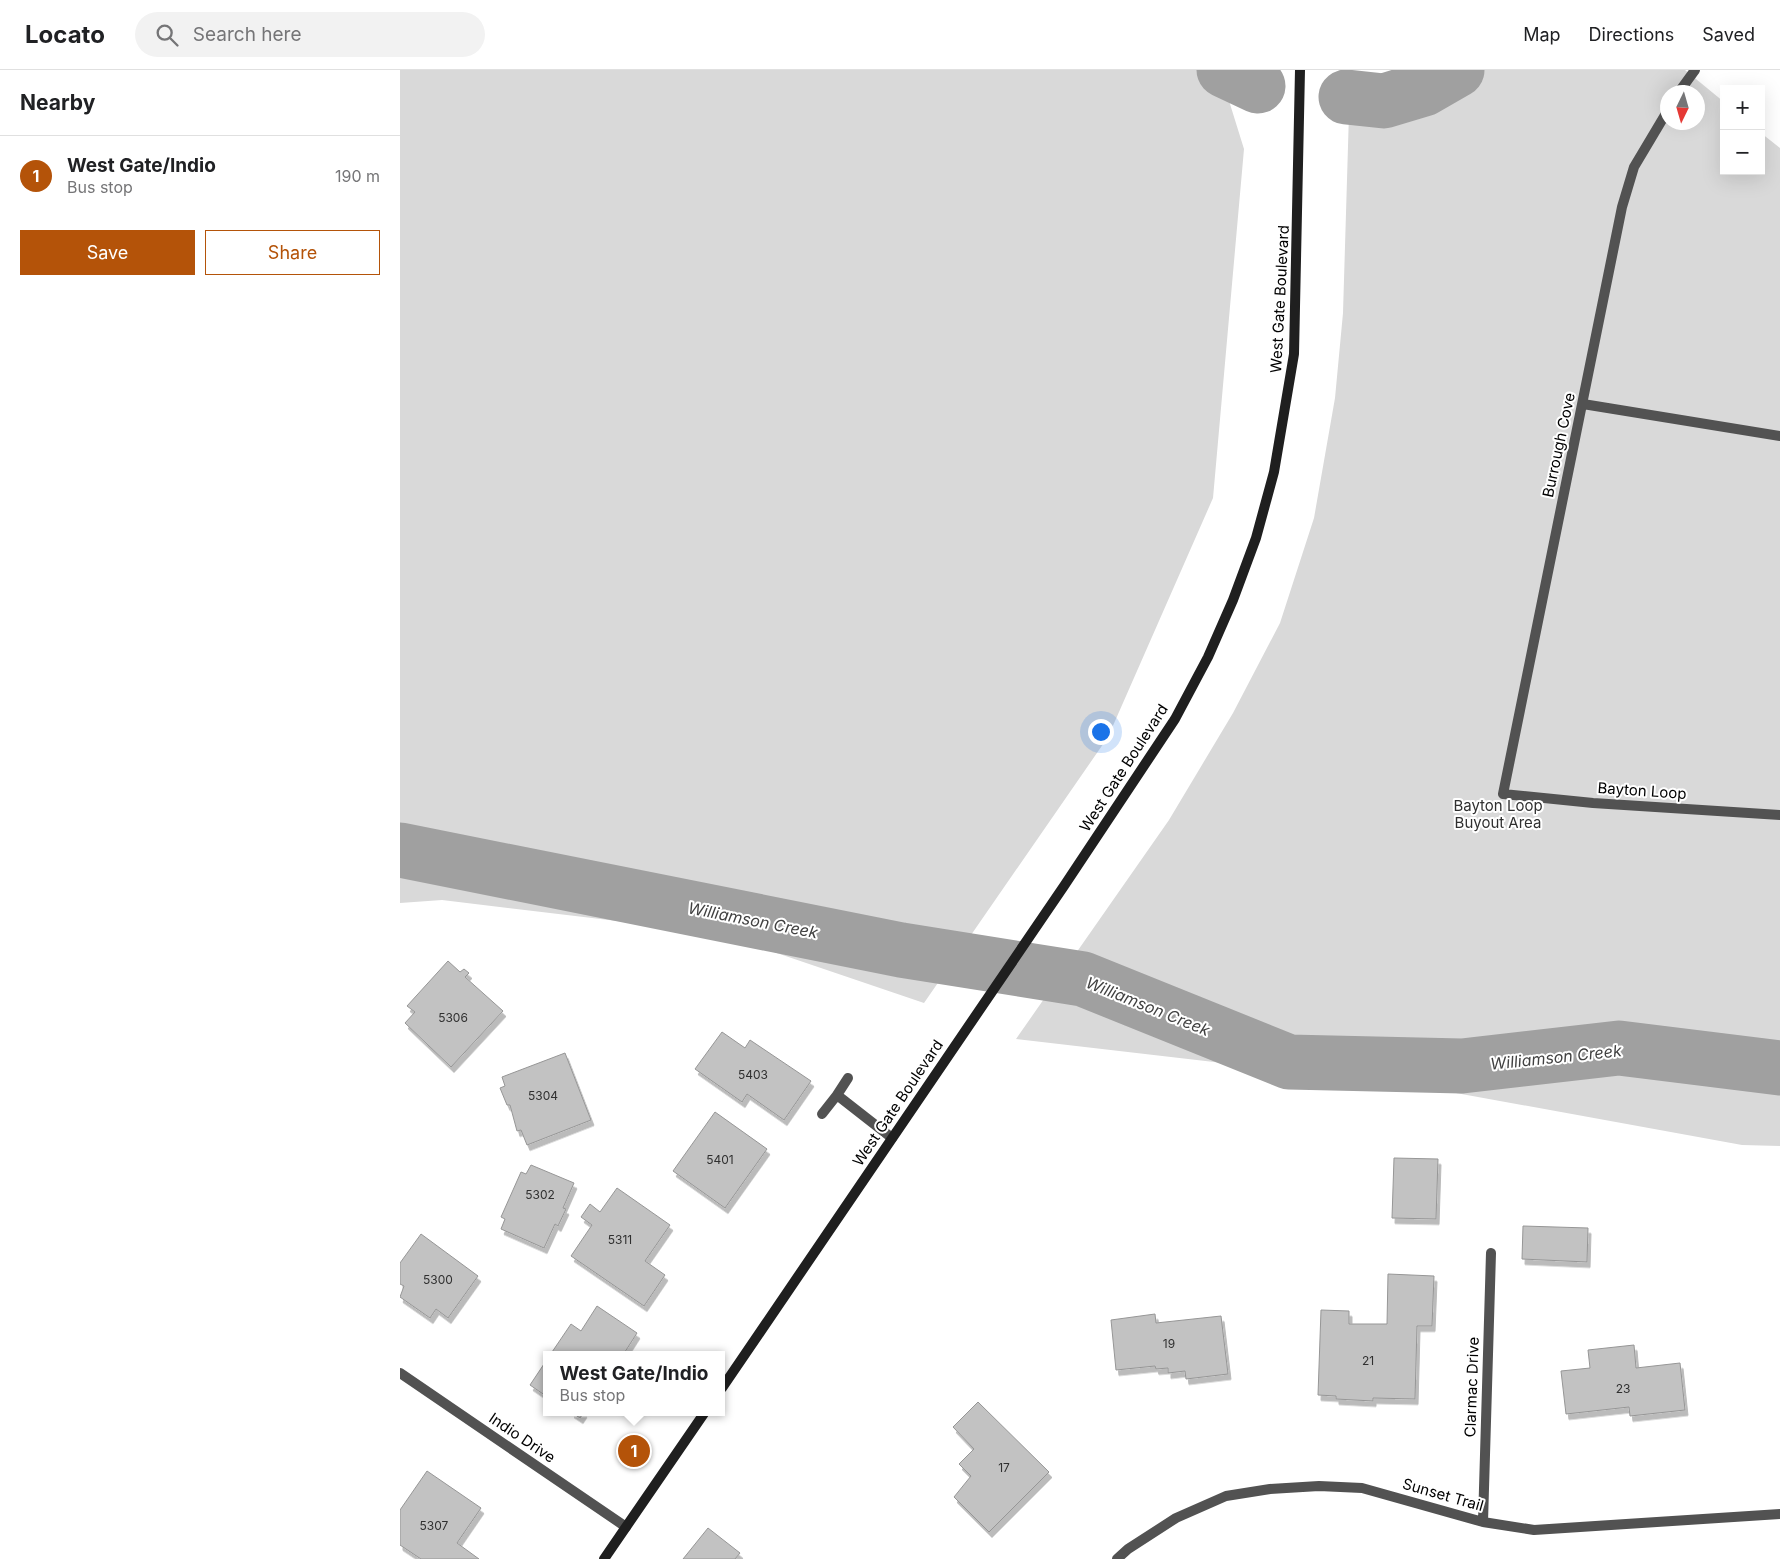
<!DOCTYPE html>
<html lang="en">
<head>
<meta charset="utf-8">
<style>
	body { margin:0; font-family:Inter,sans-serif; background:#f2f2f2; color:#202124 }
	.controls { position:absolute; right:15px; top:15px; display:grid; overflow:hidden; border-radius:0px; box-shadow:0 5px 20px #0002 }
	.controls button { width:45px; height:45px; display:grid; place-items:center; padding:0; border:0; border-bottom:1px solid #e0e0e0; background:#fff; color:#202124; font:25px sans-serif }
	.compass { position:absolute; left:1260px; top:15px; width:45px; height:45px; border-radius:50%; background:#fff; box-shadow:0 5px 20px #0002; rotate:185deg }
	.you { position:absolute; left:700px; top:661px; width:18px; height:18px; margin:-12px; border:4px solid #fff; border-radius:50%; background:#1a73e8; box-shadow:0 0 0 8px #1a73e833 }
	.badge { display:grid; place-items:center; width:32px; height:32px; border-radius:50%; background:#b45309; color:#fff; font-size:16px; font-weight:700 }
	.pin { position:absolute; translate:-50% -50%; border:2px solid #fff; box-shadow:0 1px 5px #0006 }
	.popup { position:absolute; left:143px; top:1281px; width:182px; height:65px; box-sizing:border-box; display:grid; place-content:center; border-radius:0px; background:#fff; filter:drop-shadow(0 1px 4px #0005); font-size:16px; white-space:nowrap; color:#757577 }
	.popup b { font-size:19px; color:#202124 }
	.popup::after { content:''; position:absolute; left:50%; top:100%; margin-left:-10px; border:10px solid transparent; border-top-color:#fff }
	.list { margin:0; padding:0; list-style:none }
	h2 { display:flex; justify-content:space-between; align-items:center; height:65px; margin:0; padding:0 20px; font-size:21px }
	h2 small { font-size:16px; font-weight:400; color:#757577 }
	.list li { display:grid; grid-template-columns:32px 1fr auto; gap:15px; align-items:center; box-sizing:border-box; height:80px; padding:0 20px; border-top:1px solid #e0e0e0 }
	.list b { display:block; font-size:19px; white-space:nowrap }
	.list p { margin:0; font-size:16px; white-space:nowrap; color:#757577 }
	.list em { font-size:16px; font-style:normal; color:#757577 }
	.actions { display:flex; gap:10px; padding:15px 20px }
	.actions a { flex:1; padding:11px 0; border:1px solid #b45309; border-radius:0px; text-align:center; font-size:18px; color:#b45309 }
	.actions .main { background:#b45309; color:#fff }
	.icon { flex:none; width:28px; height:28px; fill:none; stroke:currentColor; stroke-width:2; stroke-linecap:round; stroke-linejoin:round }
	.map { position:relative; flex:none; width:1380px; height:1489px; overflow:hidden }
	header { display:flex; align-items:center; gap:30px; box-sizing:border-box; height:70px; padding:0 25px; background:#fff; border-bottom:1px solid #e0e0e0 }
	header strong { font-size:24px }
	nav { display:flex; gap:28px; margin-inline-start:auto; font-size:18px }
	.search { width:350px; height:45px; background:#f2f2f2; display:flex; align-items:center; gap:12px; box-sizing:border-box; padding:0 18px; border-radius:28px; color:#757577; font-size:19px }
	main { display:flex }
	aside { flex:1; background:#fff }
	.map>svg:first-child { display:block }
</style>
</head>
<body>
<header>
<strong>Locato</strong>
<div class="search"><svg class="icon" aria-label="search" viewBox="0 0 24 24"><circle cx="10" cy="10" r="6"/><path d="M15 15l6 6"/></svg>Search here</div>
<nav><a>Map</a><a>Directions</a><a>Saved</a></nav>
</header>
<main>
<aside>
<h2>Nearby<small></small></h2>
<ul class="list">
<li><span class="badge">1</span><div><b>West Gate/Indio</b><p>Bus stop</p></div><em>190 m</em></li>
</ul>
<div class="actions"><a class="main">Save</a><a>Share</a></div>
</aside>
<div class="map">
<svg width="1380" height="1489" viewBox="0 0 1380 1489">
	<defs>
		<filter id="shadow"><feDropShadow dx="3" dy="5.5" stdDeviation="0" flood-color="#0004"/></filter>
	</defs>
	<rect width="100%" height="100%" fill="#fff"/>
	<!-- green -->
	<path fill="#d9d9d9" fill-rule="evenodd" d="M0,0H830V34L844,79L813,428L708,667L524,933L318,863L42,830L0,833Z
		M1070,0H1285L1324,32V101H1361V63L1380,78V1076L1342,1075L1012,1015L616,969L769,750L833,643L880,553L914,448L935,328L943,243L949,43L1007,48L1055,16ZM1268,22H1298V52H1268Z"/>
	<g fill="none" stroke-linecap="round" stroke-linejoin="round">
		<!-- river -->
		<path stroke="#a0a0a0" stroke-width="55" d="M824,0L858,16
			M946,27L984,31L1024,19L1057,0
			M0,780L501,880L683,909L889,992L1062,996L1219,978L1380,998"/>
	</g>
	<!-- building -->
	<path fill="#c2c2c2" stroke="#969696" filter="url(#shadow)" d="M48,891L60,902L64,899L69,903L65,907L103,941L51,997L5,953L15,942L7,936Z
		M322,962L345,978L350,970L411,1011L384,1050L347,1024L342,1032L295,999Z
		M165,983L191,1050L127,1075L121,1060L117,1061L110,1035H107L100,1018L105,1016L102,1007Z
		M315,1042L367,1079L325,1138L273,1101Z
		M994,1088L1038,1089L1036,1149L992,1148Z
		M131,1095L174,1113L163,1138L166,1139L158,1156L155,1154L144,1178L101,1159L105,1149L101,1147L121,1102L126,1104Z
		M217,1118L270,1155L245,1191L265,1205L244,1236L171,1186L192,1155L181,1147L190,1134L200,1142Z
		M1123,1156L1188,1158L1187,1192L1122,1189Z
		M21,1164L78,1206L48,1248L36,1239L30,1248L0,1227L4,1216L0,1214V1193Z
		M988,1204L1034,1206L1032,1256H1017L1015,1329L973,1328V1331L936,1329V1326L918,1325L921,1240L949,1241V1254H987Z
		M197,1236L237,1263L223,1285H150L171,1254L181,1261Z
		M755,1244L756,1253L821,1246L828,1304L786,1309L785,1301L768,1303V1298L756,1299L755,1296L716,1300L711,1250Z
		M1234,1275L1236,1298L1280,1293L1285,1340L1230,1346L1229,1337L1166,1344L1161,1301L1190,1298L1188,1280Z
		M146,1291V1326L130,1315Z
		M578,1332L649,1402L589,1462L554,1427L571,1406L559,1394L574,1379L553,1357Z
		M171,1342H184L180,1348Z
		M27,1401L81,1438L57,1473L79,1489H21L0,1475V1440Z
		M308,1458L340,1483L335,1489H283Z"/>
	<g fill="none" stroke-linecap="round" stroke-linejoin="round">
		<!-- lane -->
		<path stroke="#525252" stroke-width="10" d="M437,1025L448,1008
			M422,1044L437,1025L492,1068"/>
		<!-- street -->
		<path stroke="#525252" stroke-width="10" d="M1279,22L1295,0
			M1268,40L1234,97L1222,137L1103,724L1193,733L1380,745
			M1183,334L1380,366
			M0,1303L226,1457
			M1083,1452L1091,1183
			M717,1489L728,1479L776,1448L826,1426L870,1419L919,1416L962,1418L1083,1452L1134,1460L1380,1444"/>
		<!-- secondary -->
		<path stroke="#1f1f1f" stroke-width="10" d="M322,1318L664,816L775,649L808,587L833,530L856,468L874,402L894,284L900,0
			M204,1489L305,1342"/>
	</g>
	<g text-anchor="middle" stroke-width="4" stroke-linejoin="round" paint-order="stroke">
		<!-- number labels -->
		<g font-size="12" fill="#303030">
			<text x="53" y="952">5306</text>
			<text x="353" y="1009">5403</text>
			<text x="143" y="1030">5304</text>
			<text x="320" y="1094">5401</text>
			<text x="140" y="1129">5302</text>
			<text x="220" y="1174">5311</text>
			<text x="38" y="1214">5300</text>
			<text x="769" y="1278">19</text>
			<text x="968" y="1295">21</text>
			<text x="1223" y="1323">23</text>
			<text x="604" y="1402">17</text>
			<text x="34" y="1460">5307</text>
		</g>
		<!-- street labels -->
		<g font-size="15" fill="#000" stroke="#fff">
			<text transform="translate(880 229) rotate(-87)" y="5">West Gate Boulevard</text>
			<text transform="translate(1159 375) rotate(-78)" y="5">Burrough Cove</text>
			<text transform="translate(724 698) rotate(-57)" y="5">West Gate Boulevard</text>
			<text transform="translate(1242 721) rotate(4)" y="5">Bayton Loop</text>
			<text transform="translate(498 1033) rotate(-56)" y="5">West Gate Boulevard</text>
			<text transform="translate(1072 1317) rotate(-88)" y="5">Clarmac Drive</text>
			<text transform="translate(122 1368) rotate(34)" y="5">Indio Drive</text>
			<text transform="translate(1043 1425) rotate(16)" y="5">Sunset Trail</text>
		</g>
		<!-- park labels -->
		<g font-size="15" fill="#303030" stroke="#fff">
			<text x="1098" y="741">Bayton Loop<tspan x="1098" dy="17">Buyout Area</tspan></text>
		</g>
		<!-- water labels -->
		<g font-size="16" font-style="italic" fill="#414141" stroke="#fff">
			<text transform="translate(353 850) rotate(11)" y="6">Williamson Creek</text>
			<text transform="translate(748 936) rotate(22)" y="6">Williamson Creek</text>
			<text transform="translate(1156 987) rotate(-6)" y="6">Williamson Creek</text>
		</g>
	</g>
</svg>
<div class="controls">
<button>+</button>
<button>−</button>
</div>
<svg class="compass" viewBox="-18 -18 36 36"><path d="M0-13l5 13h-10z" fill="#e53935"/><path d="M0 13l5-13h-10z" fill="#757577"/></svg>
<div class="you"></div>
<div class="pin badge" style="left:234px;top:1381px">1</div>
<div class="popup"><b>West Gate/Indio</b>Bus stop</div>
</div>
</main>
</body>
</html>
